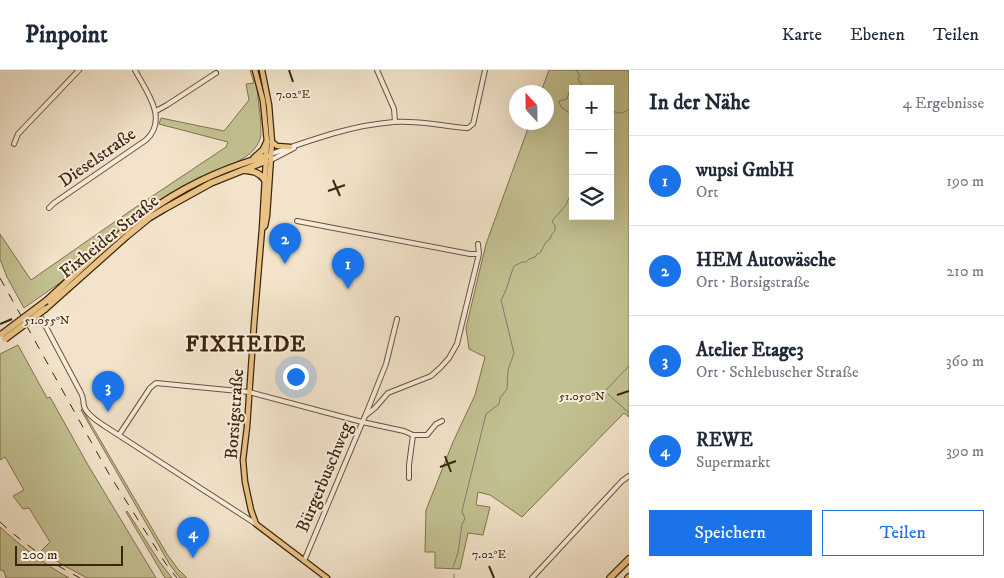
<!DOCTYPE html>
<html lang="de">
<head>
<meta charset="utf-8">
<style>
	body { margin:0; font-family:"IM FELL DW Pica",serif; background:#f2f2f3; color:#1f2937 }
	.controls { position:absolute; right:15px; top:15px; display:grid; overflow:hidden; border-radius:0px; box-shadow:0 5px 20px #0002 }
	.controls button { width:45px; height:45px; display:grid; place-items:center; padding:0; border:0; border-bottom:1px solid #e0e1e3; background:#fff; color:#1f2937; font:25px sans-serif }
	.compass { position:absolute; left:509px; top:15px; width:45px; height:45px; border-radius:50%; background:#fff; box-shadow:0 5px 20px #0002; rotate:338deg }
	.scale { position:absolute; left:15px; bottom:12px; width:108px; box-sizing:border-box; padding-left:5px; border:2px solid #3d240f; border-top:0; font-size:14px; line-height:18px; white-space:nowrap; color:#3d240f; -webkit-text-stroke:4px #f7eddd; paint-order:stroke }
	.you { position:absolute; left:295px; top:306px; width:18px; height:18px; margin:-12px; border:4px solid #fff; border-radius:50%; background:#1a73e8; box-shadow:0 0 0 8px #1a73e833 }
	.badge { display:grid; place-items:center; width:32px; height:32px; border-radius:50%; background:#1a73e8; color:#fff; font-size:16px; font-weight:700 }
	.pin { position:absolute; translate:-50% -41px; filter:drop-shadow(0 1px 2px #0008) }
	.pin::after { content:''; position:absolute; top:26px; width:18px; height:15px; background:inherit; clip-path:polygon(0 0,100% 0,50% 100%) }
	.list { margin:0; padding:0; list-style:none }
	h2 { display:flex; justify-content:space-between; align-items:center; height:65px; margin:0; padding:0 20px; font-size:21px }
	h2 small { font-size:16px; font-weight:400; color:#747a83 }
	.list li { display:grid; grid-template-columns:32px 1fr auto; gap:15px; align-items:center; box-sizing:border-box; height:90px; padding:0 20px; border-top:1px solid #e0e1e3 }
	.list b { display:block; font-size:19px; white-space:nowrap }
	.list p { margin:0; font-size:16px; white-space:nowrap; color:#747a83 }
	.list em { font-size:16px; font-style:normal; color:#747a83 }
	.actions { display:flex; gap:10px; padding:15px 20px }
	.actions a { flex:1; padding:11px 0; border:1px solid #1a73e8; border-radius:0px; text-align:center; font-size:18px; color:#1a73e8 }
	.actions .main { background:#1a73e8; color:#fff }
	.icon { flex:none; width:28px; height:28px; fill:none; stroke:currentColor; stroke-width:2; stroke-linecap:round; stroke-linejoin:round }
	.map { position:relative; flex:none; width:629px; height:508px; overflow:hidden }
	header { display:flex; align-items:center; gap:30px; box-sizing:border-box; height:70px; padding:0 25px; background:#fff; border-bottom:1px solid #e0e1e3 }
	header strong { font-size:24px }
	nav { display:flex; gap:28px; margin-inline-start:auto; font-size:18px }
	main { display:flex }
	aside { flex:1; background:#fff }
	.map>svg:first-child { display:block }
</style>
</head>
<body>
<header>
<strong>Pinpoint</strong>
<nav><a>Karte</a><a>Ebenen</a><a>Teilen</a></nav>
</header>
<main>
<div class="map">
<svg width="629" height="508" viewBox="0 0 629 508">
	<rect width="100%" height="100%" fill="#f2e3ca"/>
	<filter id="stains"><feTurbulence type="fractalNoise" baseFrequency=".004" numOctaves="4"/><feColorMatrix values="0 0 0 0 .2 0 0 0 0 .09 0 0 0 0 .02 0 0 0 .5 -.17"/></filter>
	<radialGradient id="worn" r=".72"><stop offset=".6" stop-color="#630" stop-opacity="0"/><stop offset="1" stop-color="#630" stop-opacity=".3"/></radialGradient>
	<!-- green -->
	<path fill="#c3c191" stroke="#807250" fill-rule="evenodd" d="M250,0H253L257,18L261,54C260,59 262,64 260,69C253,89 229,95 211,102C175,118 142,140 112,166C95,181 79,198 61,212C49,221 36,229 24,238L7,207L0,189V164L31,210L136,137L226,77L228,72L159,54L161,48L224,61L249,30L246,14L254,13Z
		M549,0H629V347L624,343L522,447L490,425L478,422L476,435L490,437L483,465L468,463L460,499L435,498V482H425L426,440L453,372L475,325L485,287L469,279L466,258L486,174L530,53L546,52V22H541ZM573,19H610V146H573Z
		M18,275L47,328L50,327L88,395L156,508H87L63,495L41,481L50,472L29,438L23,439L13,426L24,420L5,387L0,390V284Z
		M82,339L167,484L178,499L187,508H180L170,495L81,340Z
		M127,441L159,491L172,508H165L126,442Z
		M0,457C21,476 44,494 69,508H6L4,501L0,500Z"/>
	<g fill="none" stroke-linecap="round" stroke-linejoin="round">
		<!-- stream -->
		<path stroke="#768077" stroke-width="1" d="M576,0L580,6L578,9L582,15V19
			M573,19L569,22L567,29L559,31V33L562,38L573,45
			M610,41C619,42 620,46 629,39
			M573,108V112
			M606,320L629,296
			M608,324L629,343
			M453,497L458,483L462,454L465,449L462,441L486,344L499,334L500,328L507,319L508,300L514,283L501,230C506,223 510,206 514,196L522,192H526L529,189L535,187L537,184L540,183L546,172L550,169L552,164L555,161V155L552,152L553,150L566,135L569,128L573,127
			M454,504V508"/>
		<!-- minor casing -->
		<g stroke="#6a543e" stroke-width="6">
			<path id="minor" d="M377,0L394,39L395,52
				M156,41L167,35L216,3
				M14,74L18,64L79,0
				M271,84C311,70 352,55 394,52C410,51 426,53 441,55C450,56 459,58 468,58L473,54L474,50L485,0
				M271,90L294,78
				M49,138L54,133L146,70C169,49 146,21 135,0
				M297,151L470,184H479
				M38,242L81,323C84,328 83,332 84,336C86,344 97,351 103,355L256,454
				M366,344L386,294L397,249
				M119,365L150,318L156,313L249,322L362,352L404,361L413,365L409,395V408
				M413,365H427L436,354L442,351
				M304,491L365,346L375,338L388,323L431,306L441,297L449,288L457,274L479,184L478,174
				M532,508L622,411L629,406"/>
		</g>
		<!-- major casing -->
		<g stroke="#3d240f" stroke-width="7">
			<path id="major" d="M255,0L263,31L267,72L262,159
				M262,0L269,35L272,72L267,146L265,156L262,159L254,255L247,357L243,390L245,412L251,440L256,454L327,508
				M272,72L277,76L290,77"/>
		</g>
		<!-- highway casing -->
		<g stroke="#3d240f" stroke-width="8">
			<path id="highway" d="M254,88L263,80L267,72
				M243,100C253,101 259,102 265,110
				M46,231C79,201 111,169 147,143C184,116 223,98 267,86
				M45,239L127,166L149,148L164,139L211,113L266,91
				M610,508L629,489
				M628,508L629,507"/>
		</g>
		<!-- minor -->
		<use href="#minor" stroke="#f7eddd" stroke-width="4"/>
		<!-- major -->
		<use href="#major" stroke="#e9c285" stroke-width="4.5"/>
		<!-- highway -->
		<use href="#highway" stroke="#e9c285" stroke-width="5.5"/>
		<!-- rail -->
		<path stroke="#3d240f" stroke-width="1" stroke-dasharray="9 9" stroke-linecap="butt" d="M0,208L109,404L166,494L177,508
			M0,452C24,474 51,493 80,508"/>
		<!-- highway-bridge casing -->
		<g stroke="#3d240f" stroke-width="8" stroke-linecap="butt">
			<path id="highway-bridge" d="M2,264L46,231
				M5,269L45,239"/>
		</g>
		<!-- highway-bridge -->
		<use href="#highway-bridge" stroke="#e9c285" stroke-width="5.5"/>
	</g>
	<!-- ticks -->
	<path fill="none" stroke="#3d240f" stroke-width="2" d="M289,0L293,12M333,110L340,126M328,121L345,115M0,254L12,249M617,325L629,321M445,386L451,402M440,397L456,391M489,496L494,508"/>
	<g text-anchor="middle" stroke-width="4" stroke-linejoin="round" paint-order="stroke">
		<!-- street labels -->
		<g font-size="18" fill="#3d240f" stroke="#f7eddd">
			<text transform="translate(97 87) rotate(-35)" y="6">Dieselstraße</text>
			<text transform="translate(109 166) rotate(-39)" y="6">Fixheider Straße</text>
			<text transform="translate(234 344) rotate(-86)" y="6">Borsigstraße</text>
			<text transform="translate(324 407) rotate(-67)" y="6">Bürgerbuschweg</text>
		</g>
		<!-- district labels -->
		<g font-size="22" font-weight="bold" letter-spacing="1" fill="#3d240f" stroke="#f7eddd">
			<text x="246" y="281">FIXHEIDE</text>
		</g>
	</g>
	<g font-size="12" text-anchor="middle" fill="#3d240f" stroke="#f7eddd" stroke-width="4" stroke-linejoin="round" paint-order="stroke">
		<text x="293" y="28">7.02°E</text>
		<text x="47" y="254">51.055°N</text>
		<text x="582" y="330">51.050°N</text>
		<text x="489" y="488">7.02°E</text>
	</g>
	<rect width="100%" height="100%" filter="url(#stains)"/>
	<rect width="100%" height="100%" fill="url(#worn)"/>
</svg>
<div class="controls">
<button>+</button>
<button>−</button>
<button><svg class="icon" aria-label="layers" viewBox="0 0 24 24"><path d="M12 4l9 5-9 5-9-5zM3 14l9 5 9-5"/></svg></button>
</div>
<svg class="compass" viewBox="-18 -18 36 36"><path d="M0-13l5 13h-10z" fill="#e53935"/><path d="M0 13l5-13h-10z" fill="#747a83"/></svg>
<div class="scale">200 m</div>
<div class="you"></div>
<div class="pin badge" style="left:348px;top:219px">1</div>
<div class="pin badge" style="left:285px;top:194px">2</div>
<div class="pin badge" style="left:108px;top:342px">3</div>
<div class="pin badge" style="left:193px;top:488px">4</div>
</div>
<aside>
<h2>In der Nähe<small>4 Ergebnisse</small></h2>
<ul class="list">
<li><span class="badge">1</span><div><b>wupsi GmbH</b><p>Ort</p></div><em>190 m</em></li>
<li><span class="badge">2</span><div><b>HEM Autowäsche</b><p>Ort · Borsigstraße</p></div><em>210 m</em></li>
<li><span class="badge">3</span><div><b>Atelier Etage3</b><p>Ort · Schlebuscher Straße</p></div><em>360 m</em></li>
<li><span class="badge">4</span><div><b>REWE</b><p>Supermarkt</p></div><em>390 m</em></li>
</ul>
<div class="actions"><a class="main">Speichern</a><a>Teilen</a></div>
</aside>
</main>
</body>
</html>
